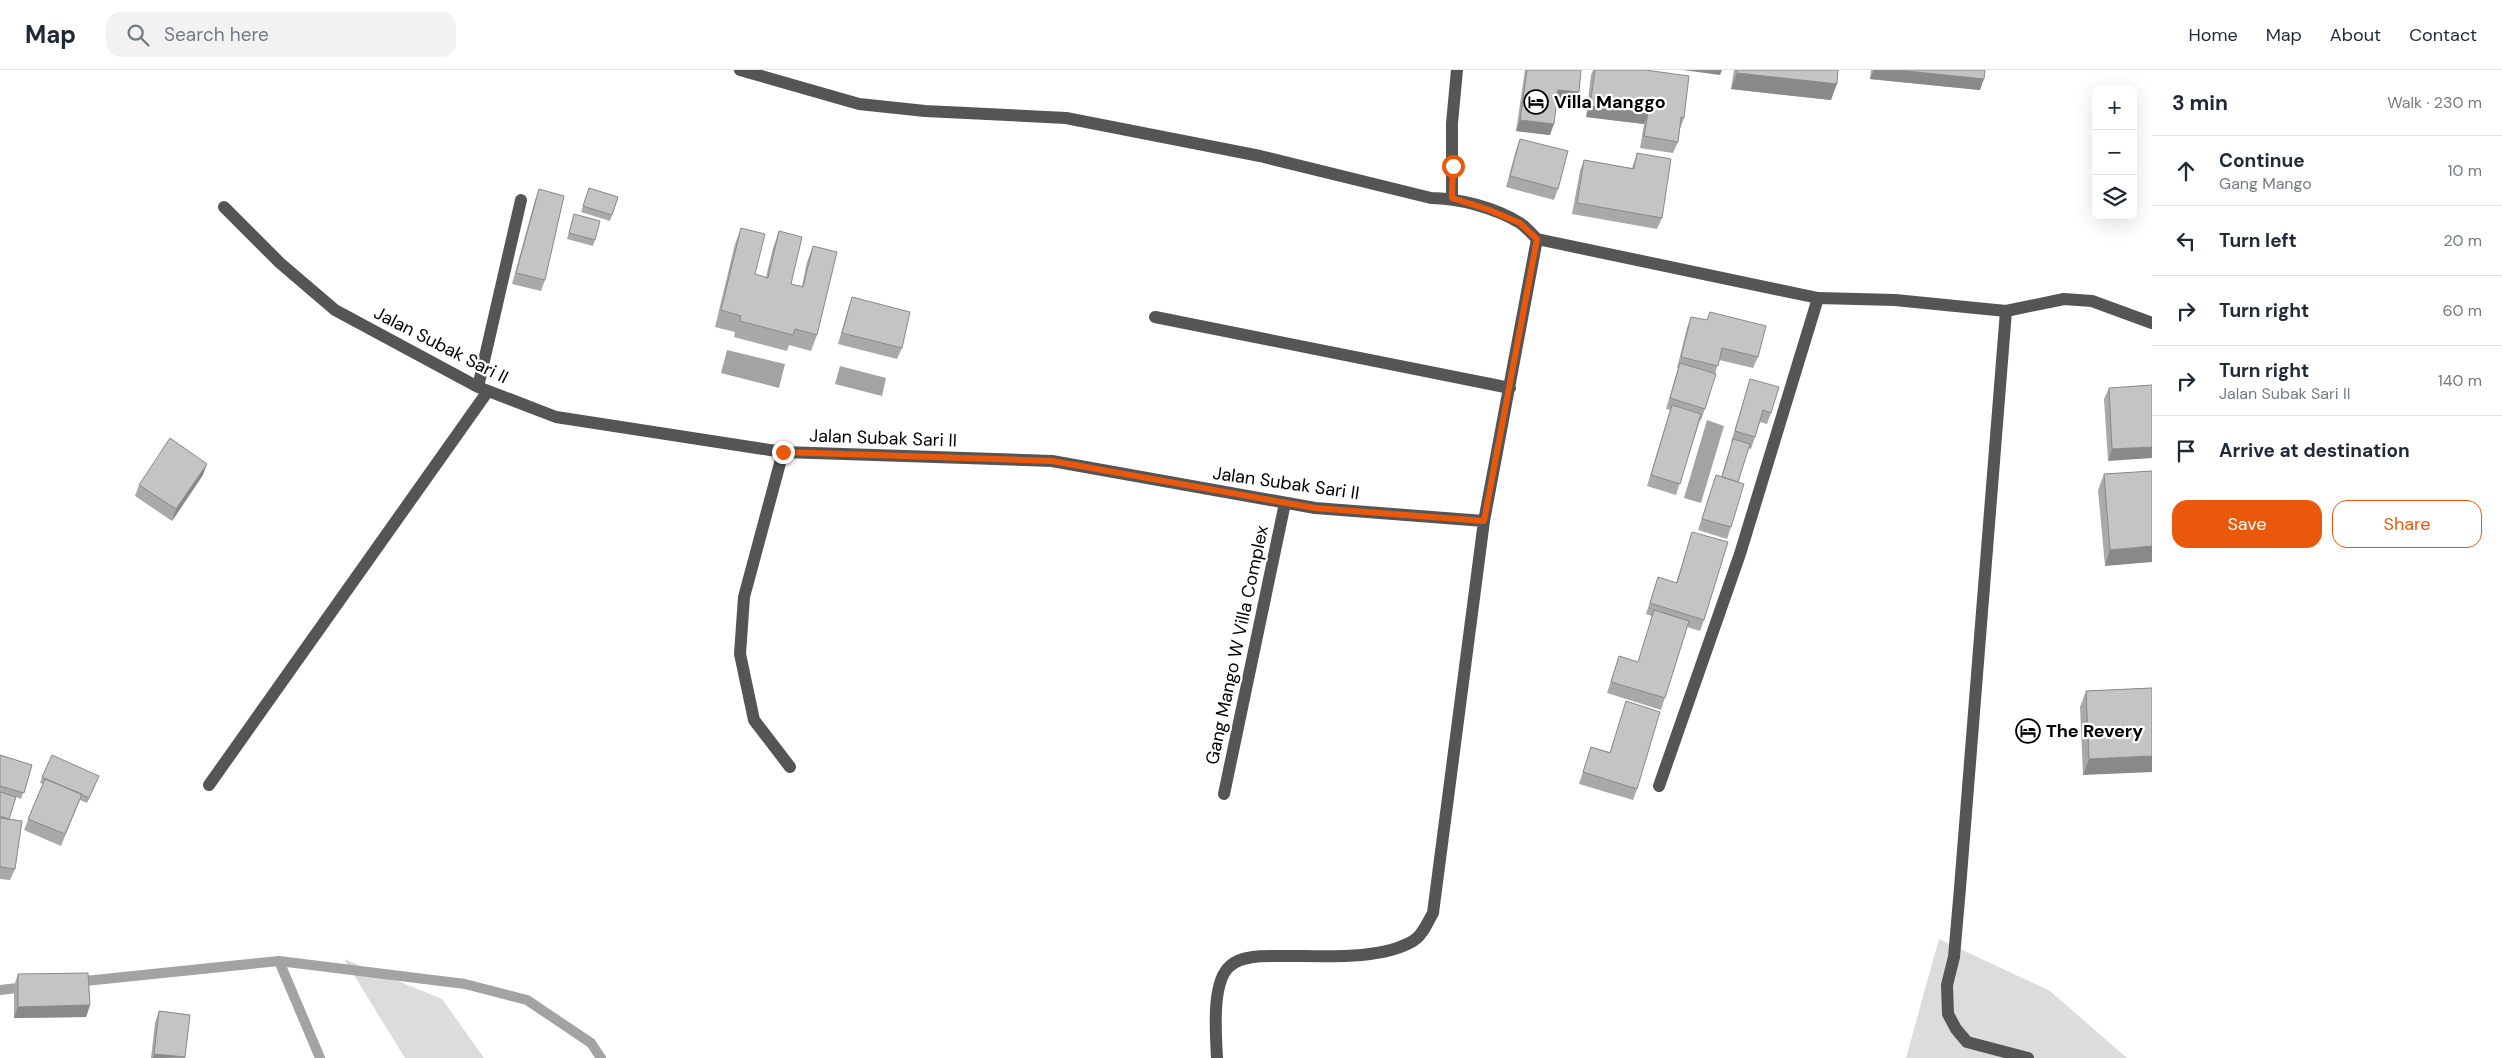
<!DOCTYPE html>
<html lang="en">
<head>
<meta charset="utf-8">
<style>
	body { margin:0; font-family:"DM Sans",sans-serif; background:#f2f2f3; color:#1f2937 }
	.controls { position:absolute; right:15px; top:15px; display:grid; overflow:hidden; border-radius:10px; box-shadow:0 5px 20px #0002 }
	.controls button { width:45px; height:45px; display:grid; place-items:center; padding:0; border:0; border-bottom:1px solid #e0e1e3; background:#fff; color:#1f2937; font:25px sans-serif }
	.stop { position:absolute; width:15px; height:15px; margin:-11px; border:4px solid #ea580c; border-radius:50%; background:#fff }
	.stop.end { background:#ea580c; border-color:#fff; box-shadow:0 1px 5px #0008 }
	.list { margin:0; padding:0; list-style:none }
	h2 { display:flex; justify-content:space-between; align-items:center; height:65px; margin:0; padding:0 20px; font-size:21px }
	h2 small { font-size:16px; font-weight:400; color:#747a83 }
	.list li { display:grid; grid-template-columns:32px 1fr auto; gap:15px; align-items:center; box-sizing:border-box; height:70px; padding:0 20px; border-top:1px solid #e0e1e3 }
	.list b { display:block; font-size:19px; white-space:nowrap }
	.list p { margin:0; font-size:16px; white-space:nowrap; color:#747a83 }
	.list em { font-size:16px; font-style:normal; color:#747a83 }
	.actions { display:flex; gap:10px; padding:15px 20px }
	.actions a { flex:1; padding:11px 0; border:1px solid #ea580c; border-radius:15px; text-align:center; font-size:18px; color:#ea580c }
	.actions .main { background:#ea580c; color:#fff }
	.icon { flex:none; width:28px; height:28px; fill:none; stroke:currentColor; stroke-width:2; stroke-linecap:round; stroke-linejoin:round }
	.map { position:relative; flex:none; width:2152px; height:988px; overflow:hidden }
	header { display:flex; align-items:center; gap:30px; box-sizing:border-box; height:70px; padding:0 25px; background:#fff; border-bottom:1px solid #e0e1e3 }
	header strong { font-size:24px }
	nav { display:flex; gap:28px; margin-inline-start:auto; font-size:18px }
	.search { width:350px; height:45px; background:#f2f2f3; display:flex; align-items:center; gap:12px; box-sizing:border-box; padding:0 18px; border-radius:15px; color:#747a83; font-size:19px }
	main { display:flex }
	aside { flex:1; background:#fff }
	.map>svg:first-child { display:block }
</style>
</head>
<body>
<header>
<strong>Map</strong>
<div class="search"><svg class="icon" aria-label="search" viewBox="0 0 24 24"><circle cx="10" cy="10" r="6"/><path d="M15 15l6 6"/></svg>Search here</div>
<nav><a>Home</a><a>Map</a><a>About</a><a>Contact</a></nav>
</header>
<main>
<div class="map">
<svg width="2152" height="988" viewBox="0 0 2152 988">
	<rect width="100%" height="100%" fill="#fff"/>
	<!-- green -->
	<path fill="#dcdcdc" d="M1939,869L2050,921L2127,988H1906Z
		M344,889L442,929L484,988H405Z"/>
	<!-- water -->
	<path fill="#a3a3a3" d="M727,280L785,294L779,318L721,303Z
		M840,296L886,308L882,326L835,314Z
		M1707,350L1724,356L1701,433L1684,428Z"/>
	<g fill="none" stroke-linecap="round" stroke-linejoin="round">
		<!-- stream -->
		<path stroke="#a3a3a3" stroke-width="10" d="M279,891L320,988
			M75,912L279,891L465,914L527,930L591,973L601,988
			M0,920L26,917"/>
		<!-- minor -->
		<path stroke="#555" stroke-width="12" d="M740,0L859,34L925,41L1066,48L1260,86L1431,128C1458,128 1496,138 1520,153C1526,157 1532,164 1537,169L1818,228L1895,230L2006,241L2064,229L2092,231L2152,253
			M1452,128V53L1457,0
			M224,137L280,193L335,240L478,317L556,347L783,382L1052,391L1315,438L1484,451
			M2006,241L1960,818L1954,887L1947,915L1948,944L1956,959L1967,972L2028,988
			M1155,247L1510,318
			M478,317L521,130
			M783,382L744,527L740,584L754,650L790,697
			M209,715L488,321
			M1659,716L1740,484L1818,228
			M1224,724L1285,433
			M1217,988C1216,965 1211,912 1230,896C1241,886 1261,886 1274,886C1315,885 1377,892 1413,871C1423,865 1427,853 1433,843L1484,451L1537,169"/>
	</g>
	<!-- wall -->
	<path fill="#a9a9a9" d="M1525,0H1581L1579,22L1575,33L1556,32L1550,65L1516,61Z
		M1593,0H1645L1684,48L1680,59L1678,72L1673,83L1640,78L1644,54L1586,47L1591,5Z
		M1734,0H1838L1831,30L1731,19Z
		M1871,0H1985L1980,20L1870,9Z
		M1520,69L1558,119L1554,130L1506,117L1516,80Z
		M1637,83L1662,148L1657,159L1572,144L1580,101L1584,90L1632,98Z
		M589,118L618,127L610,151L581,142Z
		M539,119L545,210L541,221L512,214L535,130Z
		M574,144L595,170L593,176L567,169Z
		M741,158L755,204L766,207L773,178L779,161L791,214L802,216L807,192L813,176L817,265L811,281L789,275L787,281L734,267L735,262L715,257L735,174Z
		M852,227L902,278L897,289L838,274L848,239Z
		M1710,242L1758,287L1753,298L1719,290L1705,339L1701,350H1700L1676,425L1647,416L1670,340L1666,339L1678,298H1677L1687,258L1691,247L1707,250Z
		M1750,309L1771,343L1767,354L1760,352L1751,379L1748,378L1738,412L1731,457L1727,469L1698,460L1716,405L1721,407L1732,372H1731Z
		M2152,315L2108,391L2104,329L2109,318Z
		M2152,401L2105,496L2098,420L2104,404Z
		M203,405L172,451L135,426L139,415Z
		M1692,462L1704,550L1700,561L1687,557L1661,640L1607,623L1619,586L1638,592L1652,546L1646,544L1658,507L1676,513Z
		M2152,618L2083,705L2080,637L2086,621Z
		M1626,631L1637,719L1633,730L1579,714L1591,677L1610,682Z
		M0,685L32,695L21,729L16,727L9,749L15,799L10,810L0,809Z
		M42,707L97,711L87,733L80,730L61,776L24,760L43,714L40,713Z
		M18,904L90,935L86,947L14,948V916Z
		M159,941L190,945L185,988H151L155,953Z"/>
	<!-- shaded-wall -->
	<path fill="#898989" d="M1683,0H1722L1720,5Z
		M1874,0H1897L1984,9L1980,20L1870,9Z
		M1737,3L1837,14L1831,30L1731,19Z
		M1558,20L1579,22L1575,33L1554,32Z
		M1590,36L1648,43L1644,54L1586,47Z
		M1520,50L1554,54L1550,65L1516,61Z
		M2152,377V388L2108,391L2112,379Z
		M207,394L203,405L172,451L176,439Z
		M2152,476V492L2105,496L2110,480Z
		M2152,686V702L2083,705L2089,689Z
		M90,935L86,947L14,948L18,937Z
		M154,984L185,987L153,988Z"/>
	<!-- building -->
	<path fill="#c4c4c4" stroke="#898989" d="M1527,0H1581L1579,22L1558,20L1554,54L1520,50Z
		M1595,0H1645L1689,6L1684,48L1681,47L1678,72L1644,66L1648,43L1590,36Z
		M1738,0H1838L1837,14L1737,3Z
		M1897,0H1985L1984,9Z
		M1520,69L1568,81L1558,119L1510,106Z
		M1637,83L1671,89L1662,148L1577,133L1584,90L1634,99Z
		M589,118L618,127L612,145L583,136Z
		M539,119L564,126L545,210L516,203Z
		M574,144L600,151L595,170L569,163Z
		M741,158L765,164L755,204L768,208L779,161L802,167L791,214L803,217L813,176L837,182L817,265L795,259L793,265L740,251L741,246L721,240Z
		M852,227L910,242L902,278L842,263Z
		M1710,242L1766,256L1758,287L1722,278L1718,296L1681,287L1691,247L1707,250Z
		M1680,293L1716,304L1705,339L1670,328Z
		M1750,309L1779,317L1771,343L1763,340L1755,367L1735,361Z
		M2152,315V377L2112,379L2109,318Z
		M1672,335L1701,344L1680,414L1651,405Z
		M170,368L207,394L176,439L139,415Z
		M1733,369L1750,374L1738,412L1722,407Z
		M2152,401V476L2110,480L2104,404Z
		M1716,405L1744,414L1731,457L1702,449Z
		M1692,462L1728,472L1704,550L1650,533L1658,507L1677,513Z
		M1654,540L1689,551L1665,628L1611,612L1619,586L1638,592Z
		M2152,618V686L2089,689L2086,621Z
		M1626,631L1660,642L1637,719L1583,702L1591,677L1610,683Z
		M0,685L32,695L24,723L0,716Z
		M52,685L99,706L89,728L42,707Z
		M45,709L82,724L65,764L28,749Z
		M0,722L16,727L9,749L0,746Z
		M0,748L22,751L15,799L0,797Z
		M88,903L90,935L18,937V904Z
		M159,941L190,945L185,987L154,984Z"/>
	<g fill="none" stroke-linecap="round" stroke-linejoin="round">
		<!-- route -->
		<path stroke="#ea580c" stroke-width="6" d="M783,382L1052,391L1315,438L1484,451L1537,169L1520,153L1487,139L1452,128L1453,96"/>
	</g>
	<!-- icons -->
	<defs>
		<g id="hotel-ring" transform="scale(1.25)"><circle r="9.5" fill="#fff" stroke="#000" stroke-width="1.5"/><path d="M-6-4.5h1.5V1H6V5H4.5V3h-9V5H-6ZM-4 0a1.8 1.8 0 1 1 3.6 0ZM.5 0V-2.5h3Q6-2.5 6 0Z" fill="#000"/></g>
	</defs>
	<g fill-rule="evenodd">
		<use href="#hotel-ring" x="1536" y="32"/>
		<use href="#hotel-ring" x="2028" y="661"/>
	</g>
	<g text-anchor="middle" stroke-width="4.5" stroke-linejoin="round" paint-order="stroke">
		<!-- poi labels -->
		<g font-size="18" font-weight="bold" fill="#000" stroke="#fff" text-anchor="start">
			<text x="1554" y="38">Villa Manggo</text>
			<text x="2046" y="667">The Revery</text>
		</g>
		<!-- street labels -->
		<g font-size="18" fill="#000" stroke="#fff">
			<text transform="translate(441 275) rotate(27)" y="6">Jalan Subak Sari II</text>
			<text transform="translate(883 368) rotate(2)" y="6">Jalan Subak Sari II</text>
			<text transform="translate(1286 413) rotate(8)" y="6">Jalan Subak Sari II</text>
			<text transform="translate(1237 575) rotate(-78)" y="6">Gang Mango W Villa Complex</text>
		</g>
	</g>
</svg>
<div class="controls">
<button>+</button>
<button>−</button>
<button><svg class="icon" aria-label="layers" viewBox="0 0 24 24"><path d="M12 4l9 5-9 5-9-5zM3 14l9 5 9-5"/></svg></button>
</div>
<div class="stop" style="left:1453px;top:96px"></div>
<div class="stop end" style="left:783px;top:382px"></div>
</div>
<aside>
<h2>3 min<small>Walk · 230 m</small></h2>
<ul class="list">
<li><svg class="icon" aria-label="ahead" viewBox="0 0 24 24"><path d="M12 20V5M6 11l6-6 6 6"/></svg><div><b>Continue</b><p>Gang Mango</p></div><em>10 m</em></li>
<li><svg class="icon" aria-label="left" viewBox="0 0 24 24"><path d="M17 20v-9H6M10 6l-5 5 5 5"/></svg><div><b>Turn left</b></div><em>20 m</em></li>
<li><svg class="icon" aria-label="right" viewBox="0 0 24 24"><path d="M7 20v-9h11M14 6l5 5-5 5"/></svg><div><b>Turn right</b></div><em>60 m</em></li>
<li><svg class="icon" aria-label="right" viewBox="0 0 24 24"><path d="M7 20v-9h11M14 6l5 5-5 5"/></svg><div><b>Turn right</b><p>Jalan Subak Sari II</p></div><em>140 m</em></li>
<li><svg class="icon" aria-label="arrive" viewBox="0 0 24 24"><path d="M6 21V4h12l-3 4 3 4H6"/></svg><div><b>Arrive at destination</b></div></li>
</ul>
<div class="actions"><a class="main">Save</a><a>Share</a></div>
</aside>
</main>
</body>
</html>
